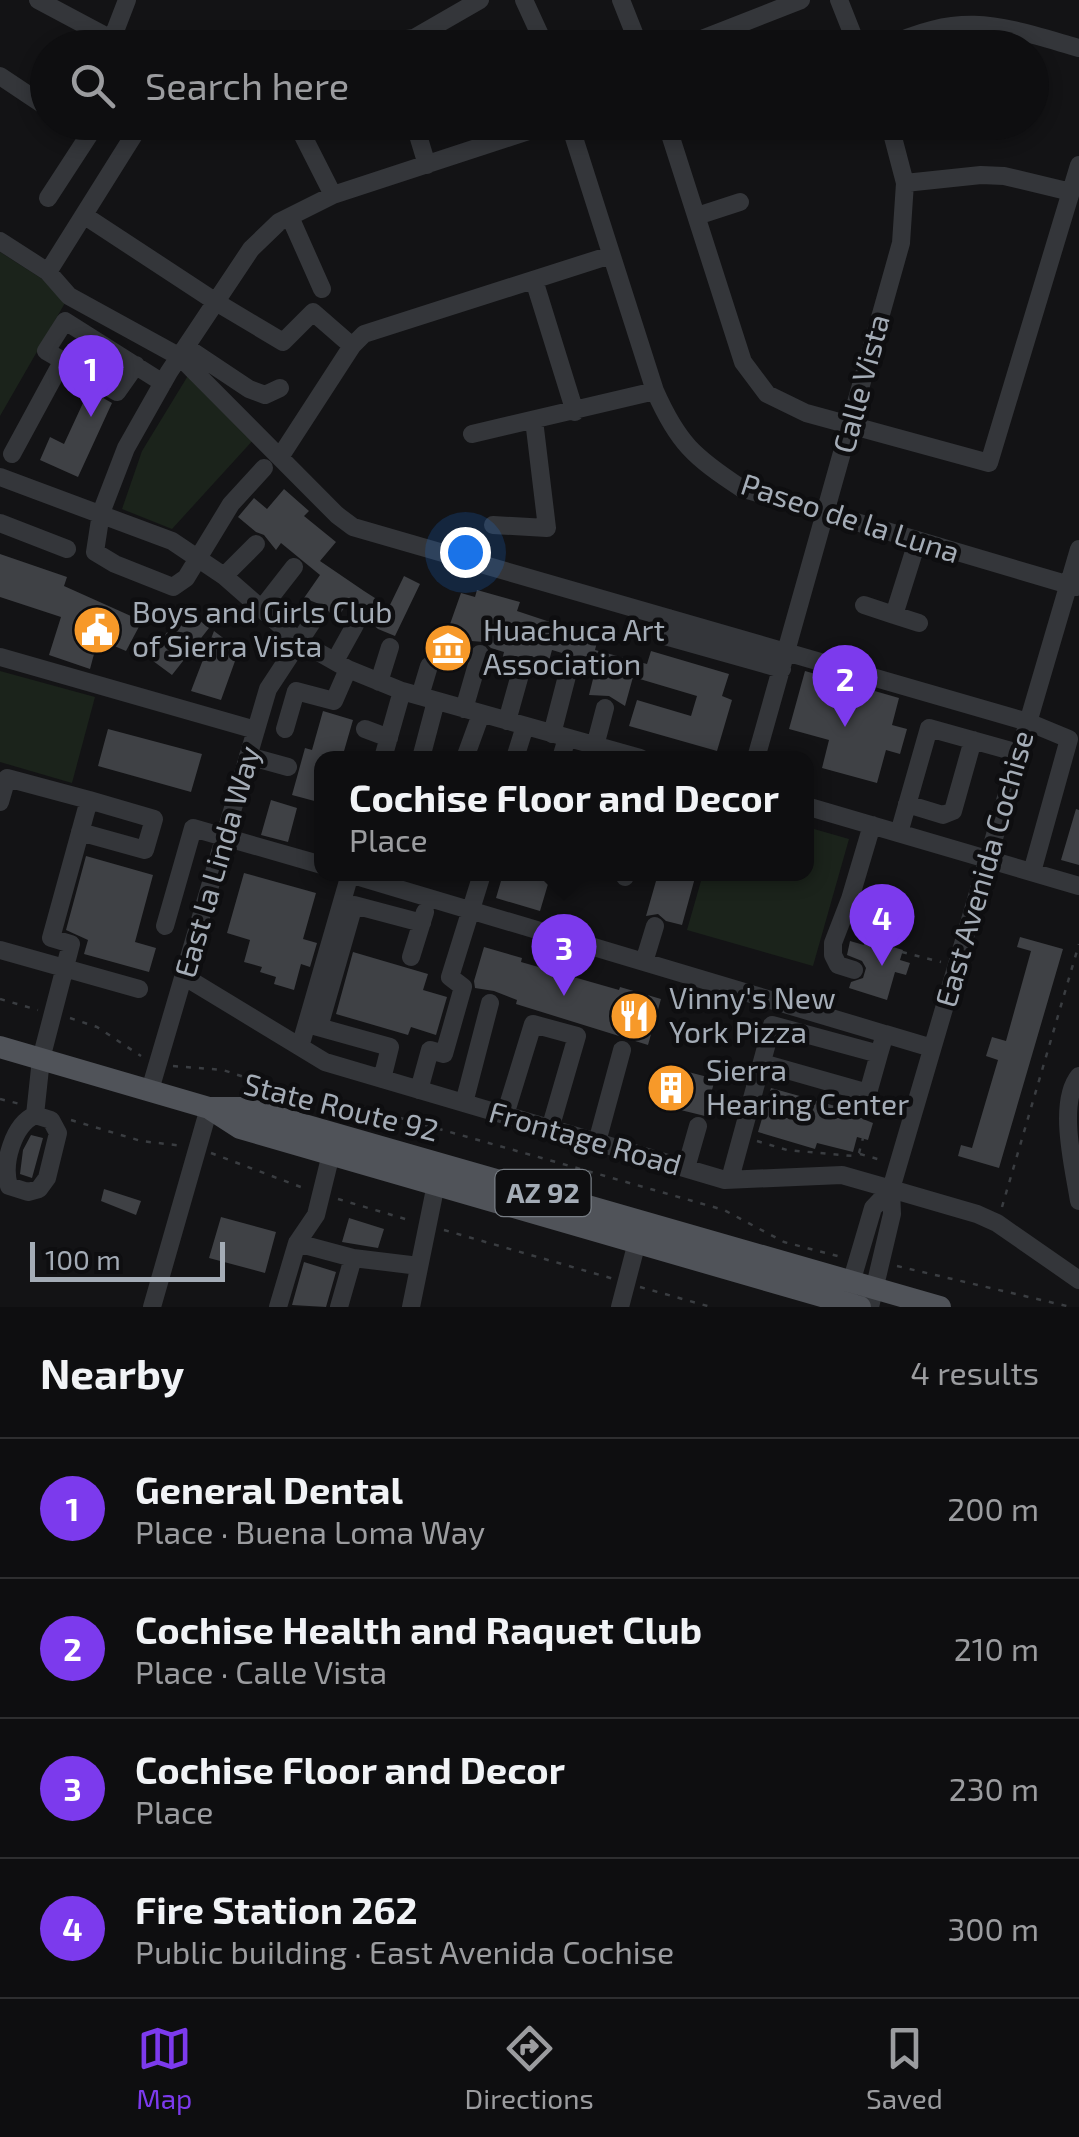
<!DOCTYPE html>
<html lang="en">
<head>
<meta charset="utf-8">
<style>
	body { margin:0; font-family:"Exo 2",sans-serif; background:#1c1c1e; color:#f1f3f6 }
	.scale { position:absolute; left:30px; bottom:25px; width:195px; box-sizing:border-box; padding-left:10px; border:5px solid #a4acb6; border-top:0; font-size:28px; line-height:35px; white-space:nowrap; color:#a4acb6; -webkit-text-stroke:8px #0e0e10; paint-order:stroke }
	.you { position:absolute; left:465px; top:552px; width:35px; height:35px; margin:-25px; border:8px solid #fff; border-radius:50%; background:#1a73e8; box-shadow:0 0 0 15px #1a73e833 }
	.badge { display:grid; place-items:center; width:65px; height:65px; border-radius:50%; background:#7c3aed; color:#fff; font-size:32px; font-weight:700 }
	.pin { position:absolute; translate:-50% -82px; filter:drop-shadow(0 2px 5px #0008) }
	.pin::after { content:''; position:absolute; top:52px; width:35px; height:30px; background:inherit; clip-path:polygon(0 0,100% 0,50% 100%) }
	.popup { position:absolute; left:314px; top:751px; width:500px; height:130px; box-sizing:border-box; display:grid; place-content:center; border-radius:20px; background:#0e0e10; filter:drop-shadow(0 2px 8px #0005); font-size:32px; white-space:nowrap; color:#9b9c9f }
	.popup b { font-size:38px; color:#f1f3f6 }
	.popup::after { content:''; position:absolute; left:50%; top:100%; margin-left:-20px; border:20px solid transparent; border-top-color:#0e0e10 }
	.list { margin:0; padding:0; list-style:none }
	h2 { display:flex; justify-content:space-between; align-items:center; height:130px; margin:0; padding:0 40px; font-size:42px }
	h2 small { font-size:32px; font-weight:400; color:#9b9c9f }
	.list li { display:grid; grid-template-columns:65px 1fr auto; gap:30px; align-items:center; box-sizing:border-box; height:140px; padding:0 40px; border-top:2px solid #2e2e30 }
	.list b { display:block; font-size:38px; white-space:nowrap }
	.list p { margin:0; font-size:32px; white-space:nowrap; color:#9b9c9f }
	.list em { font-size:32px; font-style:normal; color:#9b9c9f }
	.icon { flex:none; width:55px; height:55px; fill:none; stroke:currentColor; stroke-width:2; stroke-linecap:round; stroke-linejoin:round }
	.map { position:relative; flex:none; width:1079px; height:1307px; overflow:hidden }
	.search { position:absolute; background:#0e0e10; box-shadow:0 5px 15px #0003; left:30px; right:30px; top:30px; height:110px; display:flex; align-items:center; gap:25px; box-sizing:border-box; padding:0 35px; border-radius:55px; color:#9b9c9f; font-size:38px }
	.sheet { height:690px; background:#0e0e10 }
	nav { display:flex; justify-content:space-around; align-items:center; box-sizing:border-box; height:140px; border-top:2px solid #2e2e30; background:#0e0e10; font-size:28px; color:#9b9c9f }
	nav a { display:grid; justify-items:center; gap:5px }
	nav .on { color:#7c3aed }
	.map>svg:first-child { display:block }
</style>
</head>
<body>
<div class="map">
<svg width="1079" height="1307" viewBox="0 0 1079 1307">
	<rect width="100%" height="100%" fill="#131315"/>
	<!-- green -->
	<path fill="#1b231b" d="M0,252L69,296L0,416Z
		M189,374L255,438L172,529L122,509L142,451Z
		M0,671L95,697L72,783L0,762Z
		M807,827L849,839L813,966L687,930L703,874H806Z"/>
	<!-- building -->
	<path fill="#3f4145" d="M89,390L112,403L78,477L40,460L50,437L64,444Z
		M284,489L309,511L304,516L336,542L320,561L364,591L389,607L404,576L420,584L395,636L378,629L362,615L344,608L336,620L324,606L304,598L320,575L281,543L276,550L264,535L256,532L238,517L254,498L267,509Z
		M0,554L67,577L64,586L142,621L126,651L98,639L90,669L49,655L61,617L0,597Z
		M477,590L520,602L517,611L598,638L595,650L647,664L651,651L729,674L722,696L732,700L717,751L629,726L637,700L691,716L697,696L633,677L625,706L609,696L589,695L594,675L569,664L572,656L552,650L546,672L533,668L525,659L512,662L502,660L504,652L491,648L484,642L459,640L452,667L441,664L438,658L461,593L475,597Z
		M184,608L209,628L172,675L149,658Z
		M214,631L239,650L221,700L191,691Z
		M805,671L899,698L892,725L907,729L900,754L886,750L877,783L822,768L829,740L789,729Z
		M323,711L353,720L342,758H322V803L292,795L305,748L312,750Z
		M108,729L202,754L191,792L98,766Z
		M271,800L297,808L288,842L261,835Z
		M1076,809L1079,810V865L1061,860Z
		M86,856L153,875L135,942L156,948L149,972L84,954L88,940L66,930Z
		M244,873L316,893L303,939L317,943L310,967L301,964L294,990L274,984L276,977L260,972L262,967L244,962L250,940L227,933Z
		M503,874H551L540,911L496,898Z
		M658,874H696L682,925L666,921L658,914L646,916Z
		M1020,937L1063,949L999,1168L958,1156L961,1145L972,1148L998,1060L986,1056L992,1037L1006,1041L1031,951L1017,947Z
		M866,939L903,950L900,960L910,963L906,975L895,972L887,1000L849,988L851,982L863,978L866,968L862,961L847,955L850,941L864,945Z
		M484,947L522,958L521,962L619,990L620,987L661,999L648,1045L516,1004L517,1000L494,991L475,988L474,981Z
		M353,952L428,974L423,990L447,997L436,1035L411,1027L408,1035L336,1014Z
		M662,1065L715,1079L705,1116L652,1103Z
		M771,1088L864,1114L863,1119L873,1123L868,1140L857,1137L853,1152L817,1143L815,1149L758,1132Z
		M31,1135L43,1138L32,1178L20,1174L23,1150Z
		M104,1189L141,1201L136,1215L101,1201Z
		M221,1217L276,1232L265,1273L209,1258Z
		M349,1218L384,1229L378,1248L342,1242Z
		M304,1262L336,1272L326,1307L292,1305Z"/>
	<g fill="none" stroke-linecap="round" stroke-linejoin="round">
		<!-- path -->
		<path stroke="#3a3d41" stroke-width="2.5" stroke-dasharray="5 8" stroke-linecap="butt" d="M902,952L941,962
			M0,999L38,1010
			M70,1018L97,1027L141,1056
			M173,1066L223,1070L292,1093L365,1108L570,1166L724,1210L784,1242L845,1258
			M0,1099L20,1104
			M71,1120L141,1141L184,1146
			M757,1141L787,1150L853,1156L859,1153L863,1138
			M211,1153L306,1189
			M860,1154L881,1160
			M338,1199L412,1221
			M1002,1207L1079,944
			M444,1230L614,1279
			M897,1266L1071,1307
			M640,1287L711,1307"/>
		<!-- minor -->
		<path stroke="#34363a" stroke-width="18" d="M38,0L128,48
			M524,0L546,48
			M621,0L640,48
			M839,0L858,48
			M112,39L127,0
			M346,48L414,38L480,0
			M679,48L801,0
			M883,48C964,10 998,25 1079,48
			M0,76L48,108
			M296,122L333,195
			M414,122L427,165
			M569,122L655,391C678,443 694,457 741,488L1076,587
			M666,122L743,362L767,394L806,413L989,463L1079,165
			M905,183L981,175L1004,176L1071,192
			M48,198L89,135L70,122
			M85,216L216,302L283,342L313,312L352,346
			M697,216L740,202
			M290,217L322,289
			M0,241L48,272L69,296L180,357L337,515L353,527L1028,722L1069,739L1032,872
			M48,272L142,122
			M534,280L575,412
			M186,347L249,389L265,395L280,388
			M136,365L117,392L46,351L65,321L163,383
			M472,434L655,391
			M12,454L63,360
			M280,457L352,346L364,334L611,255
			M264,468L231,504L186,578L173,587L115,564L95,552L101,513L126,448L169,372L251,249L279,222L333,195L556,122
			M0,477L172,541L224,576L297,640L348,669L402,691L640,758
			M0,523L67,549
			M493,525L547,528L534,420
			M917,542L894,615L919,623
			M224,576L256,544
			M864,605L894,615
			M262,608L294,567
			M669,618L665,636L782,669
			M0,657L256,730
			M335,661L355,625
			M379,682L390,647
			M420,696L429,666
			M464,709L480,654
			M507,721L521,671
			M285,729L296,691L334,701L348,669
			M365,729L389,738
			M552,734L567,676
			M595,746L605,708
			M248,756L288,767
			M383,758L402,691
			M421,758L436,701
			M465,758L481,714
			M515,758L525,726
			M561,758L567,738
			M756,758L901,243L905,183L889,122
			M0,802L7,778L89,800
			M907,804L943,815L953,811L973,740
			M806,806L1079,886
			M899,833L929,728L1019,753
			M349,874L885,1034
			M625,877L626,874
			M165,926L193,828L322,865
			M0,950L139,989
			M411,957L425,912
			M644,962L655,926
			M854,970L838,965L833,955V943L850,899L872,825
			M185,977L325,1062L725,1180L842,1175L891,1189L977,1214L997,1223L1079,1280
			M311,1025L390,1047L382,1079
			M319,1027L354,905L422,923
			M300,1047L350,874
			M762,1063L868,1093L879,1054
			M1079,1076C1057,1103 1074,1168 1079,1201
			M150,1090L268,689L316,616
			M419,1090L430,1050L444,1054L463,987L450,977L482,874
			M464,1103L490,1003
			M35,1115L51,1120L58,1133L47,1178L39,1189L28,1192L9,1186C2,1164 13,1125 35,1115L41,1059L71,944L51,938L89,800L154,819L145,850L80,832
			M505,1115L533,1024L577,1036L550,1129
			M597,1142L622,1050
			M686,1168L698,1126
			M730,1179L772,1025L879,1054L885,1034L932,1048
			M297,1243L353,1258L419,1266
			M848,1293L873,1208L891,1189
			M152,1307L209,1108
			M278,1307L297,1243L316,1215L331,1154
			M339,1307L353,1258
			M411,1307L436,1184
			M620,1307L637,1242
			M870,1307L892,1214L891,1189L1079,549"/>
		<!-- major -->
		<path stroke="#505359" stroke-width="22" d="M0,1047L209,1108L240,1128L860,1307
			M209,1108H245L940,1307"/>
	</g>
	<!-- icons -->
	<defs>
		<g id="civic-disc" transform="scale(2.5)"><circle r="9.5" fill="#f79929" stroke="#0e0e10"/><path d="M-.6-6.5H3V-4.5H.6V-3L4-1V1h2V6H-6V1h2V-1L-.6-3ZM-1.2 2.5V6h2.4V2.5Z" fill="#fff"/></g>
		<g id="museum-disc" transform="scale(2.5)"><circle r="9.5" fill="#f79929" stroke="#0e0e10"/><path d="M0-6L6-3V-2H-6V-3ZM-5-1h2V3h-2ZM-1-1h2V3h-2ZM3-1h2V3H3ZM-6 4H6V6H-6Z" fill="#fff"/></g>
		<g id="restaurant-disc" transform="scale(2.5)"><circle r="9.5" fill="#f79929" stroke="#0e0e10"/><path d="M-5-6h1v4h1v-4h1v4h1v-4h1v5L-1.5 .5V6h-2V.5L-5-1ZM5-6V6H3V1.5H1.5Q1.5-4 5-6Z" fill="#fff"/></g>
		<g id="building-disc" transform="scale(2.5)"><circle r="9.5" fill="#f79929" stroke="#0e0e10"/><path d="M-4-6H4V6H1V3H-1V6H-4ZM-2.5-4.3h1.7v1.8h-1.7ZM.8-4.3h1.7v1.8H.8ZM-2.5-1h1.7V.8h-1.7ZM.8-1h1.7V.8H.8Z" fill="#fff"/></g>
	</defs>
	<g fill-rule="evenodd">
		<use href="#civic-disc" x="97" y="630"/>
		<use href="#museum-disc" x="448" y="648"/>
		<use href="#restaurant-disc" x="634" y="1016"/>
		<use href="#building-disc" x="671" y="1088"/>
	</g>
	<g text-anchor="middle" stroke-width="9" stroke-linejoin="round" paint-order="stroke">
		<!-- shield labels -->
		<rect fill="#0e0e10" stroke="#777d84" stroke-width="2.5" x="495.5" y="1170" width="95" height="46" rx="8"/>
		<g font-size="28" font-weight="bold" fill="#a4acb6">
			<text x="543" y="1203">AZ 92</text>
		</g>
		<!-- street labels -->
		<g font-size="30" fill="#a4acb6" stroke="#0e0e10">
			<text transform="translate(862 384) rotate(-75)" y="10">Calle Vista</text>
			<text transform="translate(850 519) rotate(18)" y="10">Paseo de la Luna</text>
			<text transform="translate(218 862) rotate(-74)" y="10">East la Linda Way</text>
			<text transform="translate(985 869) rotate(-74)" y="10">East Avenida Cochise</text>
			<text transform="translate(341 1108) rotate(14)" y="10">State Route 92</text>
			<text transform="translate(585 1139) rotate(16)" y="10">Frontage Road</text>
		</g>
		<!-- poi labels -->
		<g font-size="30" fill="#a4acb6" stroke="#0e0e10" text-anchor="start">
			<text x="132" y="623">Boys and Girls Club<tspan x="132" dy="34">of Sierra Vista</tspan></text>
			<text x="483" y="641">Huachuca Art<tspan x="483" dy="34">Association</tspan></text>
			<text x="669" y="1009">Vinny's New<tspan x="669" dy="34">York Pizza</tspan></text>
			<text x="706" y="1081">Sierra<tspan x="706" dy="34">Hearing Center</tspan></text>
		</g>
	</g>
</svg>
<div class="scale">100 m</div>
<div class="you"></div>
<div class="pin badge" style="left:91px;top:417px">1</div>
<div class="pin badge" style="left:845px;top:727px">2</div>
<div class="pin badge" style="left:564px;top:996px">3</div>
<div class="popup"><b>Cochise Floor and Decor</b>Place</div>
<div class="pin badge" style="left:882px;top:966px">4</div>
<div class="search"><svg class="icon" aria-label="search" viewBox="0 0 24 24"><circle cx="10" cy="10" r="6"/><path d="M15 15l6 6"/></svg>Search here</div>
</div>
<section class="sheet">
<h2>Nearby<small>4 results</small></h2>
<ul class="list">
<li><span class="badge">1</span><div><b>General Dental</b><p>Place · Buena Loma Way</p></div><em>200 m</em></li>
<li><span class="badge">2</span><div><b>Cochise Health and Raquet Club</b><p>Place · Calle Vista</p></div><em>210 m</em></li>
<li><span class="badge">3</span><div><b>Cochise Floor and Decor</b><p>Place</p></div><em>230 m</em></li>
<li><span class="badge">4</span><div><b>Fire Station 262</b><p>Public building · East Avenida Cochise</p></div><em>300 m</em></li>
</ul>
</section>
<nav>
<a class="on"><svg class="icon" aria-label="map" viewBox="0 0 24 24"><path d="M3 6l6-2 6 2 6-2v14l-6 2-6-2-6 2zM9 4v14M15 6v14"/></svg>Map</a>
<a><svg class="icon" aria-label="directions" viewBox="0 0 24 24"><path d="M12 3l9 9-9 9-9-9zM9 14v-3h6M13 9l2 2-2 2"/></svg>Directions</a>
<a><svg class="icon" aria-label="saved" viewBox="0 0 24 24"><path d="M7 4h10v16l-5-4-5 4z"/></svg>Saved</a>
</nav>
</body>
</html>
